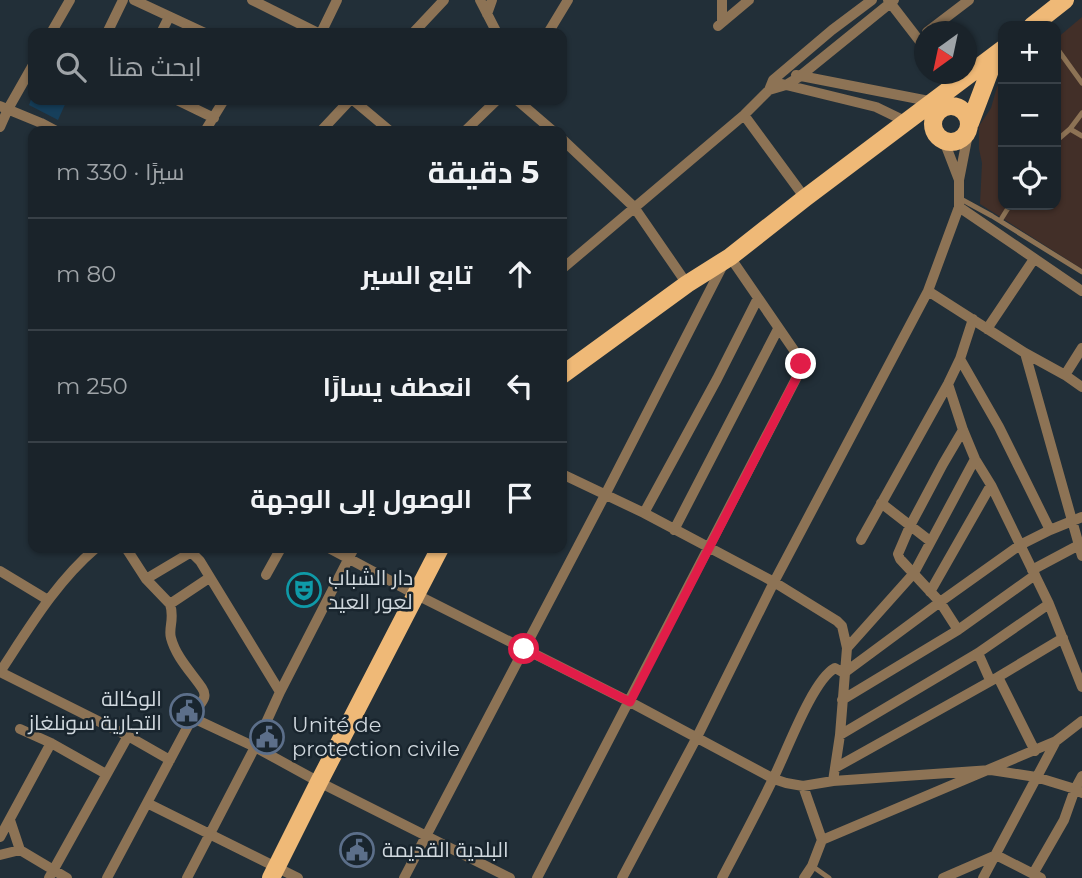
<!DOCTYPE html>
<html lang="ar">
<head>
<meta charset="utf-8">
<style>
	body { margin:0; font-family:Montserrat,Cairo,sans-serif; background:#232b32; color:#f1f3f6; direction:rtl }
	.controls { position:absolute; right:21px; top:21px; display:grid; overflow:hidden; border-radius:14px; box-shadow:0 2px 5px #0004 }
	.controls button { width:63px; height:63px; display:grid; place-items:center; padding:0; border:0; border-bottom:2px solid #384047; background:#1a232a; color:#f1f3f6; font:35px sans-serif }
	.compass { position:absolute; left:914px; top:21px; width:63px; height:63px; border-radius:50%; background:#1a232a; box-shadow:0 2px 5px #0004; rotate:213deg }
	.stop { position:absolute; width:21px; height:21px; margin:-16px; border:5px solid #e11d48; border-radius:50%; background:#fff }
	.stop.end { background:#e11d48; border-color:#fff; box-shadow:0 2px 7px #0008 }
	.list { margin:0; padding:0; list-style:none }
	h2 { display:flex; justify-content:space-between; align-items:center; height:91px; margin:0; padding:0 28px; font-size:30px }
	h2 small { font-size:23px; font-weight:400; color:#9fa4a8 }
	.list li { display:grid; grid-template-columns:46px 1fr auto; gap:21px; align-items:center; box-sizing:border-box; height:112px; padding:0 28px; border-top:2px solid #384047 }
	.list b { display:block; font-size:26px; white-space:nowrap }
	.list em { font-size:23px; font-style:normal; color:#9fa4a8 }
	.icon { flex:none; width:38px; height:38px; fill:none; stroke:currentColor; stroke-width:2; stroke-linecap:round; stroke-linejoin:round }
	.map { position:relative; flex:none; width:1082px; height:878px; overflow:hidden; direction:ltr }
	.search { position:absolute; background:#1a232a; box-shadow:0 2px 5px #0004; left:28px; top:28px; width:539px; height:77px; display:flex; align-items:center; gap:18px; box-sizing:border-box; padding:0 24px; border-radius:14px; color:#9fa4a8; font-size:26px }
	.panel { position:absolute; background:#1a232a; box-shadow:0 2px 5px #0004; left:28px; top:126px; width:539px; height:427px; border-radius:14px; direction:rtl }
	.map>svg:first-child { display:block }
</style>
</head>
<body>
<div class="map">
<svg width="1082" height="878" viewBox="0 0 1082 878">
	<rect width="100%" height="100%" fill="#222f38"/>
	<!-- industrial -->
	<path fill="#422f28" d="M1082,17V269L980,204L982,163L979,149V126L991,108L997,87L1003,77V205H1056V39Z"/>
	<!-- green -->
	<path fill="#163f5b" d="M33,94V100H67L58,120L29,105Z"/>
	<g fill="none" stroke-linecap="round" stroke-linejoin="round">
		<!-- service -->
		<path stroke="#8d7355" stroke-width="5" d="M1056,47L1082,83
			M1070,129L1082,136
			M1056,141L1070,129L1082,113
			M959,198L992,216L1082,272
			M1000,221L1010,205
			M812,866L829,878"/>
		<!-- minor -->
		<path stroke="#8d7355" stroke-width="10" d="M134,0L205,33
			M252,0L318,33
			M480,0L497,33
			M722,0V21
			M872,0L832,30L773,80L769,90L786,85L799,77L894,0
			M888,0L925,48
			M487,14L492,0
			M718,26L749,0
			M927,32L969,0
			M51,33L70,0
			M107,33L123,0
			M161,33L169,17
			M321,33L337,0
			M413,33L444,0
			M548,33L568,0
			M942,74L953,88
			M796,75L934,102
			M782,84L876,107L907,122
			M177,100L214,118
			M353,100L390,131
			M517,100L553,131
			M0,106L41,123L56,131
			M744,115L805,198
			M0,127L8,109L33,65
			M205,131L224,100
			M321,131L350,100
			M465,131L497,100
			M562,139L634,207L687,284
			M944,141L959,180
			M959,207L1082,291
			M562,269L744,115L769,90
			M928,291L1025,353L1065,375L1082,387
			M987,329L1034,259
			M1025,353L1082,556
			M960,359L999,427L1050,530
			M1065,375L1082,348
			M948,384L963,430L975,459L991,485L1049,604L1082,687
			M562,474L644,513L774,582L837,621L842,626L847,648L840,735L833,781
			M881,503L930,541
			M644,513L717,379L758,298
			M674,530L778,329
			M861,540L948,384L960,359L973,319
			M126,548L146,579L170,604L209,578
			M329,548L415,594L630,702L774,779L786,783L803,786L833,781L991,770L1036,777L1075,789L1082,793
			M1032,570L1079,545
			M0,571L48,600
			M266,575L281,548
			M146,579L188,554H193L200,561L280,692
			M930,592L991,485
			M958,630L940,602L900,559L898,554L910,526L943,464L963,430
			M847,648L914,573L975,459
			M978,653L990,680
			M0,672L128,736L170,760
			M0,672C29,628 56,582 96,548
			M998,677L1035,751
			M842,700L958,630L1035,575
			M193,718L255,747L319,782L510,878
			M20,729L51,743L106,774
			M840,735L978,653L1049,604
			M1056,741L1082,721
			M835,768L998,677L1063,638
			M803,786L822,840L812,866L804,878
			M147,803L298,878
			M10,820L20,850L67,878
			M0,837L51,743
			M822,840L1056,741L983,878
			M0,855L20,850
			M1033,874L1064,820L1075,789L1082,776
			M49,878L128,736
			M107,878L197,709C202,701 208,697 202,688C191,672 176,657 171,638C168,628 175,619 170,604
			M187,878L255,747L280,692L354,548
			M404,878L605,495L724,263
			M537,878L800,371L801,364L798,356L730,257
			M622,878L697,737L774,582L928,291L959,207V180L969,129
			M722,878C739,846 756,814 772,781C785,756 812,680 835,668L844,673L940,602L1020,545L1050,530L1082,517
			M943,878L996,855L1041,878"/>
		<!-- primary -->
		<path stroke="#efb977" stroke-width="18" d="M1032,26L1065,0
			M933 124a18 18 0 1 1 36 0a18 18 0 1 1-36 0Z
			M970,123L995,57
			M562,375L687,284L730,257L805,198L1003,49
			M271,878L319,782L440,548"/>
	</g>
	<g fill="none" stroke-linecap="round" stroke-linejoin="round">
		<!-- route -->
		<path stroke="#e11d48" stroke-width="9" d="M524,649L630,702L800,371L801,364"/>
	</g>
	<!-- icons -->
	<defs>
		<g id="theatre-ring" transform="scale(1.75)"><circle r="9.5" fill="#19252e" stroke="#0f9aa8" stroke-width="1.5"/><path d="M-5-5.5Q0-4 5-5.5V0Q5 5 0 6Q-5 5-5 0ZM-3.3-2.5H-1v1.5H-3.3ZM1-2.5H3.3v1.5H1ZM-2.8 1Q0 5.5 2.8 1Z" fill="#0f9aa8"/></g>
		<g id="civic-ring" transform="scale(1.75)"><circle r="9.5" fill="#19252e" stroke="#5c6f8a" stroke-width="1.5"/><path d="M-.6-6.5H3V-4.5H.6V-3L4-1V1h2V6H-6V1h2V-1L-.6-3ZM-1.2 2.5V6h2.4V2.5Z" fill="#5c6f8a"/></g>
	</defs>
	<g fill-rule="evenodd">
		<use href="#theatre-ring" x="304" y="590"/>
		<use href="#civic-ring" x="187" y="711"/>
		<use href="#civic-ring" x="267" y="737"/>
		<use href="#civic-ring" x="357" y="850"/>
	</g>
	<g text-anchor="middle" stroke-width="5" stroke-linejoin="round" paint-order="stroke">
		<!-- poi labels -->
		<g font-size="21" fill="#d0d8de" stroke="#19252e" text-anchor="start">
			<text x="328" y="585">دار الشباب<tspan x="328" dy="24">لعور العيد</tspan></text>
			<text x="162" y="706" text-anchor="end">الوكالة<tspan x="162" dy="24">التجارية سونلغاز</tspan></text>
			<text x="292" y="732">Unité de<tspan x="292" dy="24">protection civile</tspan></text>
			<text x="382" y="857">البلدية القديمة</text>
		</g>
	</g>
</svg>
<div class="controls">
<button>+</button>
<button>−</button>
<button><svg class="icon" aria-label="locate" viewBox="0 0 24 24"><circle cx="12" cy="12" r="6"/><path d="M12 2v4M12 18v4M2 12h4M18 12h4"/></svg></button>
</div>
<svg class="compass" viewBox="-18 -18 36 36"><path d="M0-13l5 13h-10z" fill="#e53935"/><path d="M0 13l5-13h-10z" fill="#9fa4a8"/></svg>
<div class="stop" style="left:524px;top:649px"></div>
<div class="stop end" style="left:801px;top:364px"></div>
<div class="search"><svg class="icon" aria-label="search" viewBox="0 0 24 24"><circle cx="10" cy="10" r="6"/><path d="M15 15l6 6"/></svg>ابحث هنا</div>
<section class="panel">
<h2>5 دقيقة<small>سيرًا · 330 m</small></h2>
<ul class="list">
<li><svg class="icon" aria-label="ahead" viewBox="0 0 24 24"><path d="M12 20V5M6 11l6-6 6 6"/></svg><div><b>تابع السير</b></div><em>80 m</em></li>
<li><svg class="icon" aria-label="left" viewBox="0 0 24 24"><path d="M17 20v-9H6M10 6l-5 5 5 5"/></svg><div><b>انعطف يسارًا</b></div><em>250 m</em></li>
<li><svg class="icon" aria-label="arrive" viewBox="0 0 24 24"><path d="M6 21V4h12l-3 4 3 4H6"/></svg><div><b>الوصول إلى الوجهة</b></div></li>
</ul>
</section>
</div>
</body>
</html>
